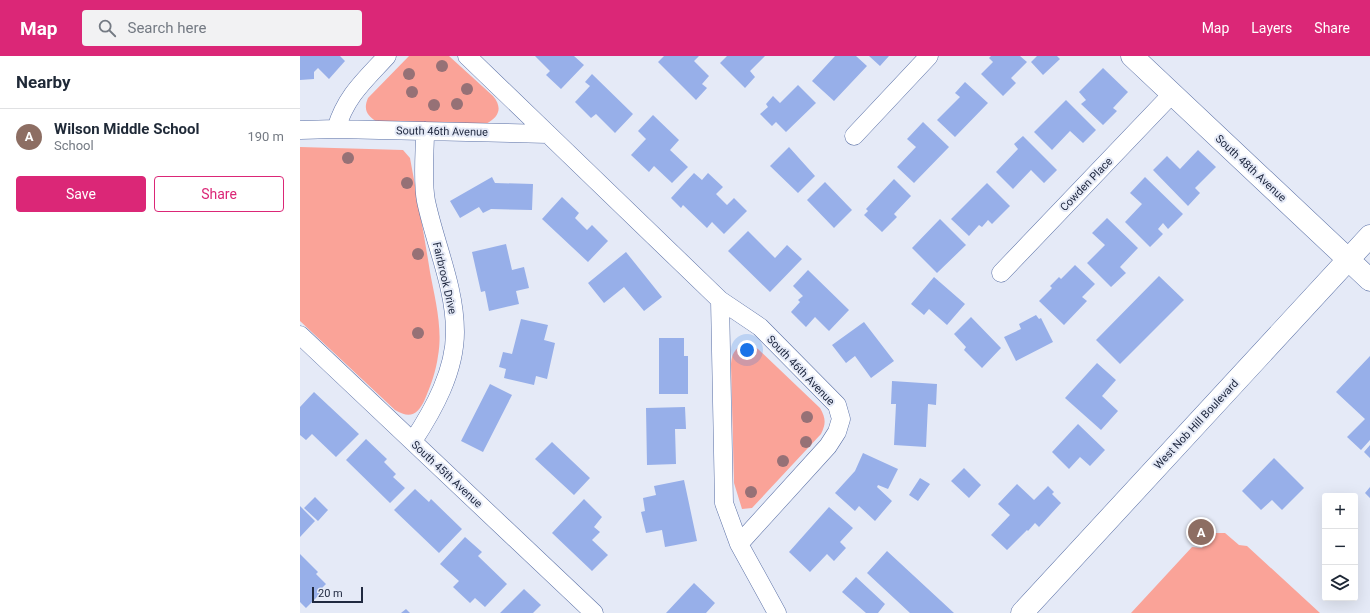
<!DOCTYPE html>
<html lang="en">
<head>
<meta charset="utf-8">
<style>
	body { margin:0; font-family:Roboto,sans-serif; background:#f2f2f3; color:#1f2937 }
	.controls { position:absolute; right:12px; bottom:12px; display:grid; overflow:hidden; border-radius:4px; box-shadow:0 4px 16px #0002 }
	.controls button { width:36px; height:36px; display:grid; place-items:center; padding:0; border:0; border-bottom:1px solid #e0e1e3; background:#fff; color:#1f2937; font:20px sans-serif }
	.scale { position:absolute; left:12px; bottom:10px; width:51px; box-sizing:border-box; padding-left:4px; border:2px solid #202940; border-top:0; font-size:11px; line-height:14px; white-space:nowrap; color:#202940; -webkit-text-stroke:3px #e5eaf7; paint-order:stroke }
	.you { position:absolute; left:447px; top:294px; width:14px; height:14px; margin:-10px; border:3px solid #fff; border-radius:50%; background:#1a73e8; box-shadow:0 0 0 6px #1a73e833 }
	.badge { display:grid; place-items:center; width:26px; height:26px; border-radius:50%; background:#db2777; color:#fff; font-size:13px; font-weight:700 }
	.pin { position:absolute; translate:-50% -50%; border:2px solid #fff; box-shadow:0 1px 4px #0006 }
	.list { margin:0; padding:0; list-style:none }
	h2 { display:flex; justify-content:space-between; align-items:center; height:52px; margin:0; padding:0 16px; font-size:17px }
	h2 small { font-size:13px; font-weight:400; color:#747a83 }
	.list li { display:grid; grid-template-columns:26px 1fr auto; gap:12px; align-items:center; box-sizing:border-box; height:56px; padding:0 16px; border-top:1px solid #e0e1e3 }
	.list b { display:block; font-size:15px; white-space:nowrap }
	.list p { margin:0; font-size:13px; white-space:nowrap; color:#747a83 }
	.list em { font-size:13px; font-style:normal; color:#747a83 }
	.actions { display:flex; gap:8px; padding:12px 16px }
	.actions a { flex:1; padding:9px 0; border:1px solid #db2777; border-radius:4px; text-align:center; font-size:14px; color:#db2777 }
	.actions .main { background:#db2777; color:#fff }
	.icon { flex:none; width:22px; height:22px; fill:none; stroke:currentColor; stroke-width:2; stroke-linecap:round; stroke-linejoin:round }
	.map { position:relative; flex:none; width:1070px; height:557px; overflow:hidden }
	header { display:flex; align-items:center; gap:24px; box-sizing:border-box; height:56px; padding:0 20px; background:#db2777; color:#fff }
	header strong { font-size:19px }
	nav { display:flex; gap:22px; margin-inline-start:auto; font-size:14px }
	.search { width:280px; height:36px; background:#f2f2f3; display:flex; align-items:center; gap:10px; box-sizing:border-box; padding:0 14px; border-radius:4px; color:#747a83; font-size:15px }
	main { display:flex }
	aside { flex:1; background:#fff }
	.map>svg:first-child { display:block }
</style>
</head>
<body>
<header>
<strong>Map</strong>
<div class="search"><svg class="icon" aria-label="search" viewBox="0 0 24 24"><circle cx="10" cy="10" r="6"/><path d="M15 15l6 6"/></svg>Search here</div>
<nav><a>Map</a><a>Layers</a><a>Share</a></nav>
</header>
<main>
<aside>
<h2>Nearby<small></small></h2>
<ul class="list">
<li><span class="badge" style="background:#8d6e63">A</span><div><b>Wilson Middle School</b><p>School</p></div><em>190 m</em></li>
</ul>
<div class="actions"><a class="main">Save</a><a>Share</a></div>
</aside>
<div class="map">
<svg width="1070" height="557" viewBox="0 0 1070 557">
	<rect width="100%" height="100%" fill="#e5eaf7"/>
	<!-- green -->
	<path fill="#faa398" d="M109,0H149L193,40C203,52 199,61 186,68L77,66C67,59 63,54 68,42Z
		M0,91L103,94L110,102C117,140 124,178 130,216C135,243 143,272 138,300C136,315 131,329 125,343C118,359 110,363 95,354L0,265Z
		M444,288L451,289L458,293L520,352C526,362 526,368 521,378L452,452L442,453L434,427L431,308C432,298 434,293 444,288Z
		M914,477H925L939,489L947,490L1020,557H831L892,491L902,492Z"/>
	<!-- building -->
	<path fill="#97afe9" d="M0,0H40L45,5L29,23L18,12L14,16V23L0,24Z
		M235,0H274L284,9L261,33L246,19L250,15Z
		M364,0H399L394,5L409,20L402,28L407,32L396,44L358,6Z
		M427,0H465L450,15L455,21L445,32L420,7Z
		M535,0H556L567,10L534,45L512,25Z
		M569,0H589L580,10Z
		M691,0H720L727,6L711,22L716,27L703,40L681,18L693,6L689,2Z
		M737,0H757L760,3L743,19L731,6Z
		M803,12L828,36L813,52L817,55L803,69L781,48L786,44L779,36Z
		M292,18L333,58L315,77L296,58L291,62L275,46L290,30L285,26Z
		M665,26L688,47L655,81L637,64L660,41L655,37Z
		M498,29L516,47L486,76L476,66L472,70L460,58L468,51L466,48L473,40L480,47Z
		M766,44L796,74L783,87L770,75L752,94L734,76Z
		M353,59L379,84L370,94L388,111L372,127L354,110L349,116L331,99L346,83L338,75Z
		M623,66L649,91L614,127L597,111L616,91L607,83Z
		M723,80L757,114L744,127L731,114L713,133L696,116L718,93L714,88Z
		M489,91L515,120L498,137L470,110Z
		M898,94L916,111L895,132L900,137L888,150L853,114L867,100L880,113Z
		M394,117L402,124L408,117L423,131L416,138L427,149L434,142L447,155L424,178L412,166L407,172L383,149L381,152L371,142Z
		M192,121L195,127L233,128L232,154L191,153L183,157L179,151L160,162L150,145Z
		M845,121L883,158L868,173L863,167L858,173L863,178L850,191L825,166L842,148L830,137Z
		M594,123L611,140L594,158L597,161L582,176L564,159L568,155L566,153Z
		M525,126L552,154L534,172L507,144Z
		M687,127L710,150L692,168L688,164L682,171L679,169L669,180L651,163Z
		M262,141L279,157L275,162L287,174L292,169L308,185L288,206L242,163Z
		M807,162L838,192L820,211L826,217L811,231L787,207L805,189L792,177Z
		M640,163L666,189L637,217L612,192Z
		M448,175L475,202L487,189L502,203L470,236L428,195Z
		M206,188L212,214L224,211L229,232L216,235L219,248L189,255L185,235L181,236L172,196Z
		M326,196L362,241L344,255L324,231L304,247L288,227Z
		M775,209L795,228L782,241L787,245L764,269L739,245L752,232L750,230L759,221L761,223Z
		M508,214L549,254L529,275L515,261L506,271L491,256L500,246L498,244L503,240L493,230Z
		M859,220L884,244L820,308L796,284Z
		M634,221L665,248L647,269L629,253L624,259L611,248Z
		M736,259L739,263L741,262L753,286L716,305L704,281L721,273L719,268Z
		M671,261L701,292L682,312L664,294L666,291L654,278Z
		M221,263L248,269L244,284L255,287L247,323L236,320L234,329L204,322L206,313L199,311L203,296L212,298Z
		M564,266L594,305L571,322L555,300L546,307L532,289Z
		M359,282H384V300H388V338H359Z
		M1070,300V384L1061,394L1047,381L1065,363L1036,336Z
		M797,307L816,324L802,340L818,355L801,374L765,342Z
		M592,325L637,328L636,349L628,348L626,391L594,389L596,348H591Z
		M190,328L212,339L183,396L161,385Z
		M14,336L59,378L36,401L12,378L6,384L0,379V351Z
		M385,351L386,373H375L376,408L347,409L346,352Z
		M778,368L805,394L790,410L780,401L769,413L752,396Z
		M66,383L87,403L84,406L96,418L93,421L105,432L90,447L46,404Z
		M252,386L290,422L274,439L235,403Z
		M1070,389V402L1064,396Z
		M563,397L598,413L588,433L578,429L577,431L592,445L575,465L559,450L555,455L535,437L555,415Z
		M974,402L1004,432L982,454L972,444L961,454L942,435Z
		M664,412L681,429L669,442L651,425Z
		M620,422L630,428L618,445L609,439Z
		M384,424L397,485L365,491L362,474L346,477L341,456L345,455L343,442L356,439L354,430Z
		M717,428L734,444L748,430L754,436L752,438L761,447L739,471L735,467L728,475L727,474L707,494L691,479L710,459L698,448Z
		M1070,431V442L1065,437Z
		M115,433L129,446L131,443L162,473L139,497L94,454Z
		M15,441L28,454L18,465L4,452Z
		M284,443L302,461L294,471L300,476L292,484L308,499L292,515L252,477Z
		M0,450L15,465L0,481Z
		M529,451L553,472L540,486L546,492L534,505L527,498L510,516L489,496Z
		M165,481L182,496L178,500L207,528L185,551L175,542L170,547L153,531L159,525L140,508Z
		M587,495L654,557H610L567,517Z
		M0,498L18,516L16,518L26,528L22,532L24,534L6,552L0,546Z
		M556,521L585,548L578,557H566L542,536Z
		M394,527L415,547L406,557H366Z
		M224,533L241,549L233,557H200Z
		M106,553L110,557H101Z"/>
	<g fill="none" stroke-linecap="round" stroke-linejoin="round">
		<!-- street casing -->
		<g stroke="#5a70a6" stroke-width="19">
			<path id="street" d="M167,0L248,78
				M36,73C46,40 64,25 87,0
				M0,74L36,73L248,78L420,244L424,447L439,488L477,557
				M554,80L629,0
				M701,217L872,38
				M420,244L460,271L537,349L541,363L537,376L528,390L439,488
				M0,279L294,557
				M113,385C134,353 155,315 155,276C155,231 135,188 126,145C122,125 125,96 125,75"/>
		</g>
		<!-- secondary casing -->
		<g stroke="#5a70a6" stroke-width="23">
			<path id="secondary" d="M832,0L1070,224
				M722,557L1070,180"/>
		</g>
		<!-- street -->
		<use href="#street" stroke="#fff" stroke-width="18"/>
		<!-- secondary -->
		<use href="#secondary" stroke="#fff" stroke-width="22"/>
	</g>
	<!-- trees -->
	<g fill="#967176">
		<circle cx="142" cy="10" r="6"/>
		<circle cx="109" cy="18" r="6"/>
		<circle cx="167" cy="33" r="6"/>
		<circle cx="112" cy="36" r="6"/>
		<circle cx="157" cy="48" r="6"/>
		<circle cx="134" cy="49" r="6"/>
		<circle cx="48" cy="102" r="6"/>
		<circle cx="107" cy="127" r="6"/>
		<circle cx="118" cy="198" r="6"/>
		<circle cx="118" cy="277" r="6"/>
		<circle cx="507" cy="361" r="6"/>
		<circle cx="506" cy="386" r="6"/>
		<circle cx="483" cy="405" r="6"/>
		<circle cx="451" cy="436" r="6"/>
	</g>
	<g text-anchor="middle" stroke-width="4" stroke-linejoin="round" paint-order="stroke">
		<!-- street labels -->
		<g font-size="11" fill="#202940" stroke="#e5eaf7">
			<text transform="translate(142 75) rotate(1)" y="4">South 46th Avenue</text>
			<text transform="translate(951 112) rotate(43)" y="4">South 48th Avenue</text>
			<text transform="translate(786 128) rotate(-46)" y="4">Cowden Place</text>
			<text transform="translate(145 222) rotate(77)" y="4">Fairbrook Drive</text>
			<text transform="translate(501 314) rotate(46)" y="4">South 46th Avenue</text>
			<text transform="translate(896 368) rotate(-47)" y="4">West Nob Hill Boulevard</text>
			<text transform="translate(147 418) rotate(43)" y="4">South 45th Avenue</text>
		</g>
	</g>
</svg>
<div class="controls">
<button>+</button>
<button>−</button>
<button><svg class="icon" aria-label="layers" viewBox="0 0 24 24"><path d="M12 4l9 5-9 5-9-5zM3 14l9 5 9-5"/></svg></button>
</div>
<div class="scale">20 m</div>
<div class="you"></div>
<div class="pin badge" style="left:901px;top:476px;background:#8d6e63">A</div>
</div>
</main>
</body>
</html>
